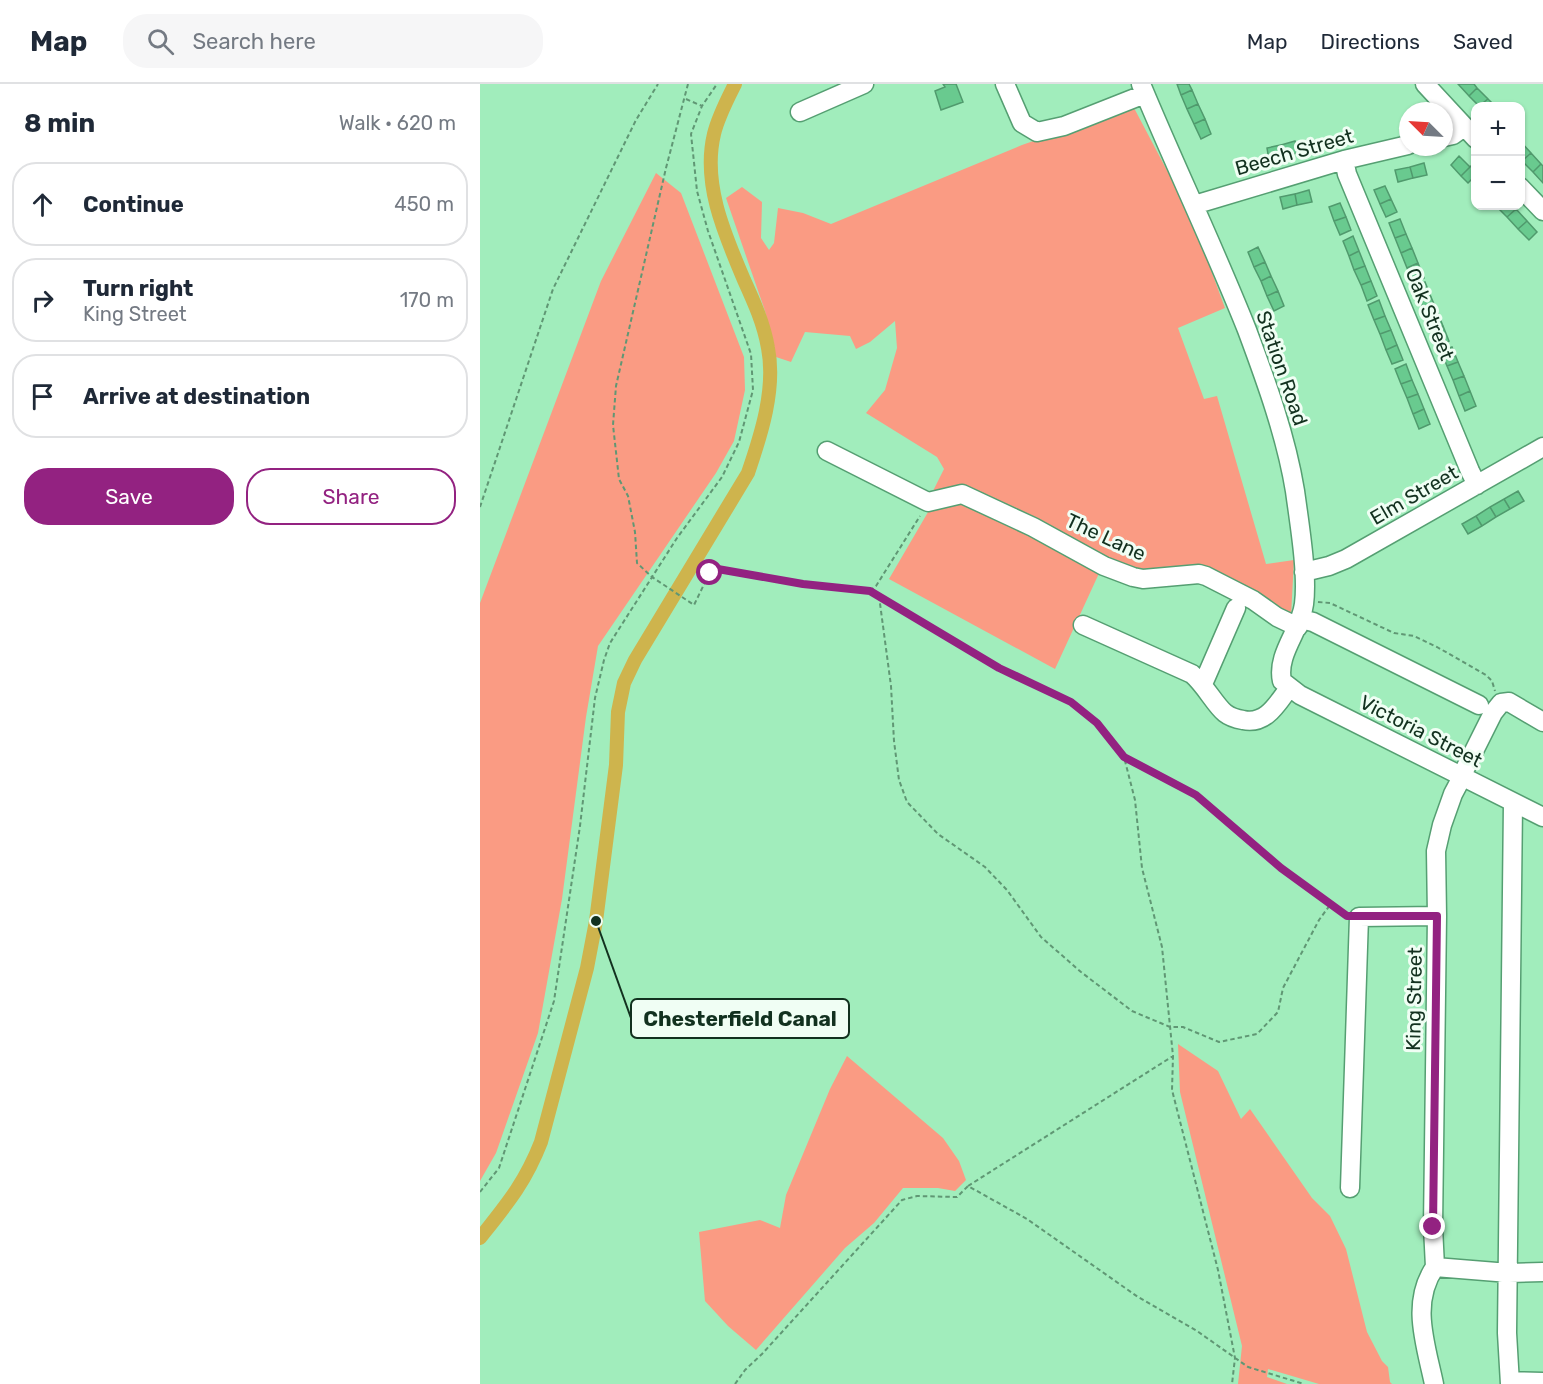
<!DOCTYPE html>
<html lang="en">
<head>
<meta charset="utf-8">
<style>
	body { margin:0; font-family:Rubik,sans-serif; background:#f6f6f7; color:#1f2937 }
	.controls { position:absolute; right:18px; top:18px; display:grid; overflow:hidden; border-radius:12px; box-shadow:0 2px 4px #0004 }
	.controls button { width:54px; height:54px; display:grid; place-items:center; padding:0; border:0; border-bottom:2px solid #e0e1e3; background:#fff; color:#1f2937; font:30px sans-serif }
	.compass { position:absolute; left:919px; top:18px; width:54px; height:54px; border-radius:50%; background:#fff; box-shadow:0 2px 4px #0004; rotate:294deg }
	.stop { position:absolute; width:18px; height:18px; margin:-14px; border:4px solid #932281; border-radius:50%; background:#fff }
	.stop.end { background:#932281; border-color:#fff; box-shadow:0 2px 6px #0008 }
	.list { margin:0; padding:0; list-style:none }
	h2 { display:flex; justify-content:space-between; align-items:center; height:78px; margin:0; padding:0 24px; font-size:26px }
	h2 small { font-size:20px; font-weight:400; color:#747a83 }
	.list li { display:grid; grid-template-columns:39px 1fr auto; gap:18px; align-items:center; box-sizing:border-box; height:84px; margin:0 12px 12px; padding:0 12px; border:2px solid #e0e1e3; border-radius:24px }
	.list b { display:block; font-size:22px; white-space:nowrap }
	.list p { margin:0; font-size:20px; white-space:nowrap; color:#747a83 }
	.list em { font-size:20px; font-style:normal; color:#747a83 }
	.actions { display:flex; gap:12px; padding:18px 24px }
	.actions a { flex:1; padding:14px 0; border:2px solid #932281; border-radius:24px; text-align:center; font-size:21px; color:#932281 }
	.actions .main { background:#932281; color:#fff }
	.icon { flex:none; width:33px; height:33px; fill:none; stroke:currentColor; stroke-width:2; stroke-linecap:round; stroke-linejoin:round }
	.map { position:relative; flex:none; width:1063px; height:1300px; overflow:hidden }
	header { display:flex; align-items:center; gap:36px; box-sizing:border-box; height:84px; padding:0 30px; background:#fff; border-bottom:2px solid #e0e1e3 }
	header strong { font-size:28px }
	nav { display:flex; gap:33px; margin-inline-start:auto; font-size:21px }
	.search { width:420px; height:54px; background:#f6f6f7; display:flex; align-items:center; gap:15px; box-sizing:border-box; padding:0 21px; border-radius:24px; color:#747a83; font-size:22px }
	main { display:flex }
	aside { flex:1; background:#fff }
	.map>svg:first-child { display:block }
</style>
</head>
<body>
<header>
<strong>Map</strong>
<div class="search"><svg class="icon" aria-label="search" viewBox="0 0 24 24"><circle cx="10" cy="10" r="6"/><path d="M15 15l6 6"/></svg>Search here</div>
<nav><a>Map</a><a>Directions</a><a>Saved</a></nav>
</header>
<main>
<aside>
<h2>8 min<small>Walk · 620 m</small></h2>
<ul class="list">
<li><svg class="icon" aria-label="ahead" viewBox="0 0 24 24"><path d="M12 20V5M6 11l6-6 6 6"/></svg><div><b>Continue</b></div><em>450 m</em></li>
<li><svg class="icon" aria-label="right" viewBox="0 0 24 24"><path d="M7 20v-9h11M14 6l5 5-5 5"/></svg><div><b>Turn right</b><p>King Street</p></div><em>170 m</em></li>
<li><svg class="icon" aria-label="arrive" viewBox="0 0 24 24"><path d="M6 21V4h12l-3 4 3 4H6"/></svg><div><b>Arrive at destination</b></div></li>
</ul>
<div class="actions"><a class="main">Save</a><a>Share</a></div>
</aside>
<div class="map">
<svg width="1063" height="1300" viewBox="0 0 1063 1300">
	<rect width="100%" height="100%" fill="#a1edbc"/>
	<!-- green -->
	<path fill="#fa9b83" d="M653,22L711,132L745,224L698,244L724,315L737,312L786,480L814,476L811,532L720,487L652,488L479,401L453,407L464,385L457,373L386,329L405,306L417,264L415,237L390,258L376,265L370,252L325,248L311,278L296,273L285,227L246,114L262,103L282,118L281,154L289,166L294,159L298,124L323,129L351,140L542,61Z
		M176,89L201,109L264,273L265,306L254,357L236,389L118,562L106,633L82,815L58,949L16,1069L0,1097V519L121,197Z
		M478,415L621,485L575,585L409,495L451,423Z
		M698,960L738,987L761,1035L770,1025L832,1114L850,1132L866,1165L887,1248L902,1277L908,1283L910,1298L912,1300H839L788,1285L787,1293L807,1300H758L762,1262L700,1008Z
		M367,972L463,1054L479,1077L486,1096L475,1107L458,1104H423L394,1139L365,1164L276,1266L248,1242L225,1217L219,1148L280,1136L300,1144L306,1111L350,1005Z"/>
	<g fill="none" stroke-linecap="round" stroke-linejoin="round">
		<!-- canal -->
		<path stroke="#ceb44d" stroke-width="14" d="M0,1154C27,1120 45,1099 61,1058L107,884L116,837L136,681L138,628L144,599L155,576L268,389C281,351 296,305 288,264C284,240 274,218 264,196C245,151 222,100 234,50C238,33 247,16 255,0"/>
	</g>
	<!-- building -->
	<path fill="#69ca8f" stroke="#509a6d" stroke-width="1.5" d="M463,0H476L483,18L461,26L455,7L465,3Z
		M697,0H709L712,6L701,11Z
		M978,0H994L997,4L989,12Z
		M997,4L1008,15L999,22L989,12Z
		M712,6L718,20L707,25L701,11Z
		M1008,15L1015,22H999Z
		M718,20L725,35L714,40L707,25Z
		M725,35L731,50L721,55L714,40Z
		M815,57L818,69L804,72L801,61Z
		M1040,57L1051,69L1042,77L1040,75Z
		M801,61L804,72L789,76L787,64Z
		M1051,69L1061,80L1053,88L1042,77Z
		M979,72L990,83L981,92L971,81Z
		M944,79L947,91L933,94L930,83Z
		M993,80L996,82V91L988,99L981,92Z
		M1061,80L1063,82V99L1053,88Z
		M930,83L933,94L918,98L915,86Z
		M905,102L911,115L900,120L894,106Z
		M829,106L832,118L817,121L815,110Z
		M815,110L817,121L803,125L800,113Z
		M911,115L917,128L906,133L900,120Z
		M860,119L866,133L854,137L849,123Z
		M1016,122H1032L1036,125L1027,133Z
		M1036,125L1047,137L1038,145L1027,133Z
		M866,133L871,146L860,151L854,137Z
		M920,135L926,150L915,154L909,139Z
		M1047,137L1057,148L1049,156L1038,145Z
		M926,150L932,164L921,169L915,154Z
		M873,152L879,167L869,172L863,157Z
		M778,163L785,178L774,183L768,168Z
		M932,164L938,179L927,184L921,169Z
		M879,167L885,182L874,186L869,172Z
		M785,178L791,192L781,197L774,183Z
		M938,179L944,194L933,199L927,184Z
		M885,182L891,197L881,201L874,186Z
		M791,192L798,207L787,212L781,197Z
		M891,197L897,212L887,217L881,201Z
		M945,198L951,213L940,217L934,202Z
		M798,207L804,222L794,227L787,212Z
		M951,213L957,227L946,231L940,217Z
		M899,216L905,232L894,236L888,221Z
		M957,227L963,242L952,247L946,231Z
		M905,232L911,246L900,250L894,236Z
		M963,242L969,257L958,262L952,247Z
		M911,246L917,261L906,266L900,250Z
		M917,261L923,276L912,280L906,266Z
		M972,263L978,278L967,282L961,267Z
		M978,278L984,292L973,296L967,282Z
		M926,280L932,296L921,300L915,285Z
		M984,292L990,307L979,312L973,296Z
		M932,296L938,310L927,314L921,300Z
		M990,307L996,322L985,327L979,312Z
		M938,310L944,325L933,330L927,314Z
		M944,325L950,340L939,345L933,330Z
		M1038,407L1044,417L1030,425L1024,415Z
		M1024,415L1030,425L1016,433L1010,423Z
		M1010,423L1016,433L1002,442L996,432Z
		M996,432L1002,442L988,450L982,440Z"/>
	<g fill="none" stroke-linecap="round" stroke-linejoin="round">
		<!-- minor casing -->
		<g stroke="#559f72" stroke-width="21">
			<path id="minor" d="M525,0L542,39L557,48L584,42L665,10
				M661,0C695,82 734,163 767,246C786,297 806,352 815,407C819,437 828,490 824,520C821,546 796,570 802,597L820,611L1063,733
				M945,0L996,55
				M320,28L384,0
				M964,53L973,51L984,43
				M864,76L867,90L990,387L997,401
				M1040,103L1063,127
				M714,121L864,76L928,61
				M347,367L448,418L482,410L553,443L624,482L653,493L663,495L719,490L726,492L773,516L797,533L818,543
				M824,488L849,482L866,475L1063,363
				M821,535L833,538L999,621
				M603,541L712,590C725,601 735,621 745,629C750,633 757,635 763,636C786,641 797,620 809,604
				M723,600L756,524
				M981,693L1013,629L1021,619L1029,618L1063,638
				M870,1104L879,833L957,832
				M955,1183L953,1143L957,832L956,767L962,741L973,710L982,693
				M955,1183L1029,1189L1063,1188
				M1030,1297L1063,1298
				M954,1300C946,1261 930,1219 955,1183
				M1030,1300L1027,1249L1033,719"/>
		</g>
		<!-- path -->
		<path stroke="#609774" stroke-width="2" stroke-dasharray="4.5 3" stroke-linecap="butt" d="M208,0L186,84L136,302L133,341L139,395L148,412L155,448L157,479L172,493L214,521L232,484L323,500L390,507L519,584L591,618L617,639L644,673L655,716L662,784L682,863L693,972L692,1006L738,1186L755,1274L752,1300
			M206,15L222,22
			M0,423L73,205L156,36L178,0
			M390,507L396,502L440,432
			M399,512L411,602L414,657L419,696L427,718L458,750L505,783L527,806L561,853L601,888L652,927L690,943H703L739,958L777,950L798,928L803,904L839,836L850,821
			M838,518L850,519L914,549L934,552L957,563L1006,591L1012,597L1015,607
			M644,673L715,711L801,784L866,831
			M488,1102L693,972
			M0,1108L19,1084L74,917L100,742L115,614L124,576L130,559L197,454L242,393L259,358L273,306L271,270L228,147L217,107L211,50L222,22L237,0
			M255,1300L265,1286L282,1270L422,1116L437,1112L477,1113L488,1102L547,1135L658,1213L717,1247L768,1283L824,1300"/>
		<!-- minor -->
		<use href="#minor" stroke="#fff" stroke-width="18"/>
	</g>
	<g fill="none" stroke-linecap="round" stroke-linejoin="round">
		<!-- route -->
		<path stroke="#932281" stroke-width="8" d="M230,489L232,484L323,500L390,507L519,584L591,618L617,639L644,673L716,711L801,784L867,832H957L953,1143"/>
	</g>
	<g text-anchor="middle" stroke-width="6" stroke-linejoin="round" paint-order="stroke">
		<!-- street labels -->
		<g font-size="20" fill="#12311f" stroke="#f0fef4">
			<text transform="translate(814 68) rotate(-16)" y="7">Beech Street</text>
			<text transform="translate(950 230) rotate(68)" y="7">Oak Street</text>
			<text transform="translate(802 284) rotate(71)" y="7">Station Road</text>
			<text transform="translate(934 411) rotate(-30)" y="7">Elm Street</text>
			<text transform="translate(626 453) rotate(25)" y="7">The Lane</text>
			<text transform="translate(941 647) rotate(27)" y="7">Victoria Street</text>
			<text transform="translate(934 915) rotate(-89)" y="7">King Street</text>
		</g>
	</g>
	<!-- callouts -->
	<path fill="none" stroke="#12311f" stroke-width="2" d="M116 837L151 934"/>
	<circle fill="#12311f" stroke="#f0fef4" stroke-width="2" cx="116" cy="837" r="6"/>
	<rect fill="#f0fef4" stroke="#12311f" stroke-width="2" x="151" y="915" width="218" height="39" rx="6"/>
	<g font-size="21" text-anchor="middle" font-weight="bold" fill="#12311f">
		<text x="260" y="942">Chesterfield Canal</text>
	</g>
</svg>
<div class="controls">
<button>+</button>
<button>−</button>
</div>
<svg class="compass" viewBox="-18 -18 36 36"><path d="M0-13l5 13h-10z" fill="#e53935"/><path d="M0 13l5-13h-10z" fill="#747a83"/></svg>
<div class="stop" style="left:230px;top:489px"></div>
<div class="stop end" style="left:953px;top:1143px"></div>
</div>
</main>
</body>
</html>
